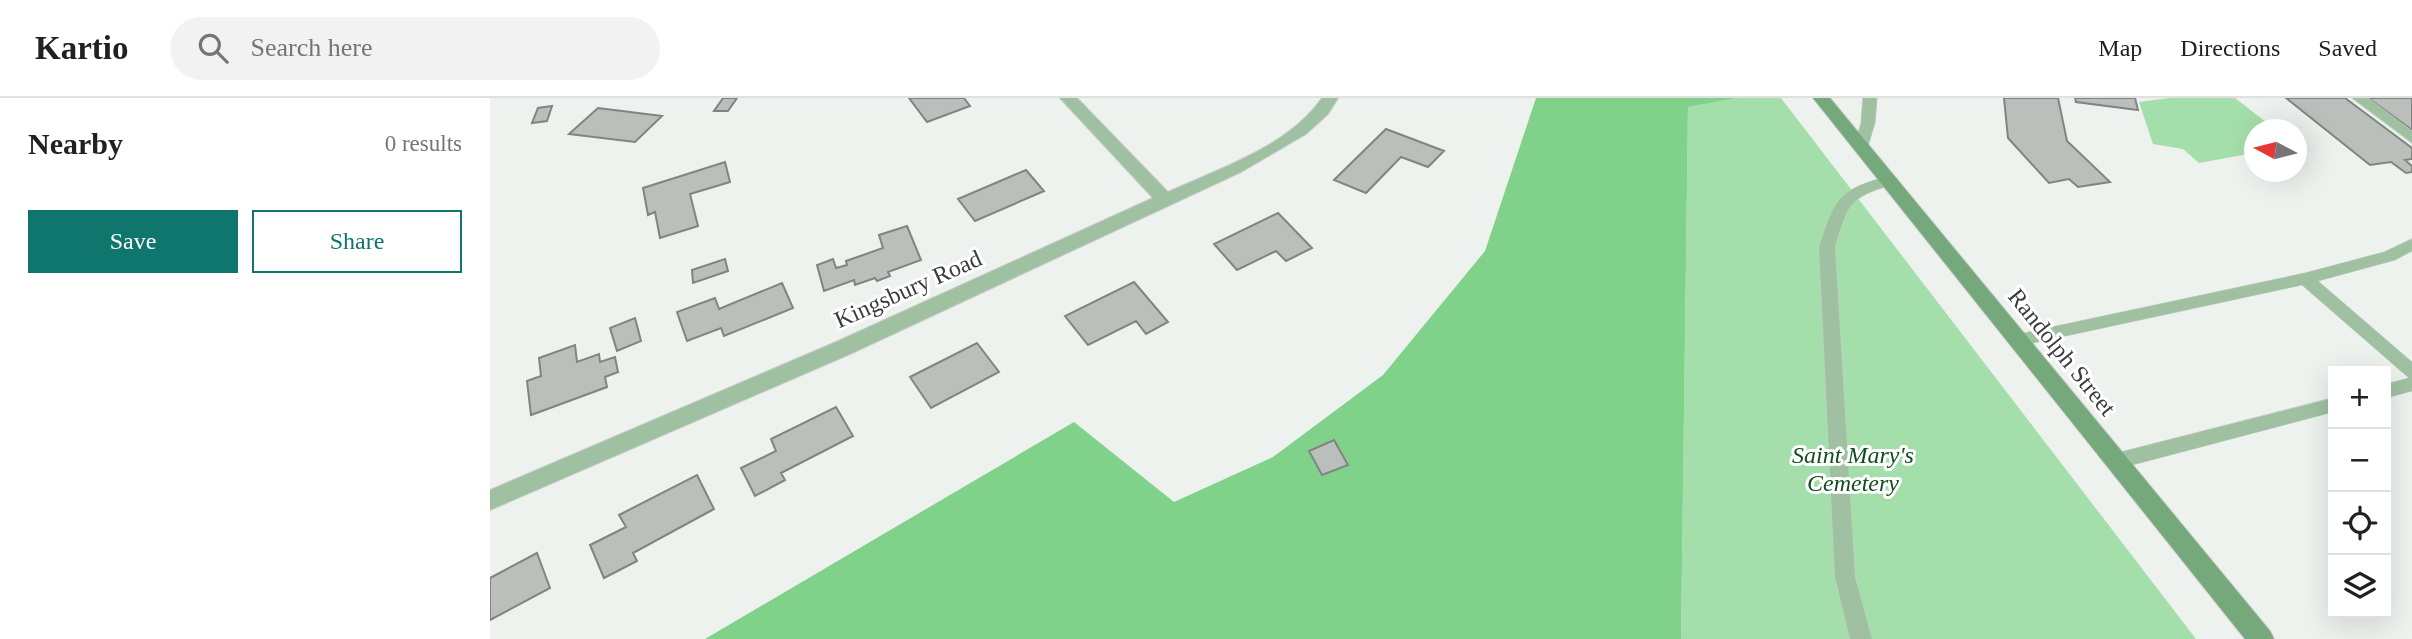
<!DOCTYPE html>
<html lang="en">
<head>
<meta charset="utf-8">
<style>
	body { margin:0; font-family:"Times New Roman",serif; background:#f2f2f2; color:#202124 }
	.controls { position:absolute; right:21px; bottom:21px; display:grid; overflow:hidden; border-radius:0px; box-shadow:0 7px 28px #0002 }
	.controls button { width:63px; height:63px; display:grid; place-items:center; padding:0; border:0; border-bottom:2px solid #e0e0e0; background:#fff; color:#202124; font:35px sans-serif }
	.compass { position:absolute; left:1754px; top:21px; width:63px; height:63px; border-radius:50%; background:#fff; box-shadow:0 7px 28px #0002; rotate:277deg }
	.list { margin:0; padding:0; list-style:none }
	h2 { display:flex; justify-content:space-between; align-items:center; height:91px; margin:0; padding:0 28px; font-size:30px }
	h2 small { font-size:23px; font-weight:400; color:#757577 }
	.actions { display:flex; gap:14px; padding:21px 28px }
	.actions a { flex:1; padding:16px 0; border:2px solid #0f766e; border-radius:0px; text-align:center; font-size:24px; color:#0f766e }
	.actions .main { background:#0f766e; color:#fff }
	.icon { flex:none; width:38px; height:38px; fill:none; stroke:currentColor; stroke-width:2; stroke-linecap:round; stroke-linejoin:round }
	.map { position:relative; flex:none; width:1922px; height:541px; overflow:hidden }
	header { display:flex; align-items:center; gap:42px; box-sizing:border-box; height:98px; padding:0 35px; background:#fff; border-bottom:2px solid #e0e0e0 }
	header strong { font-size:33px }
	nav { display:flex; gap:38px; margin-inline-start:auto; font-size:24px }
	.search { width:490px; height:63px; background:#f2f2f2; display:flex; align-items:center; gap:18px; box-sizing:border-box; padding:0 24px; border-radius:38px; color:#757577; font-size:26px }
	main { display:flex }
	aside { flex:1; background:#fff }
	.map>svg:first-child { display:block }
</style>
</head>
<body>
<header>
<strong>Kartio</strong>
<div class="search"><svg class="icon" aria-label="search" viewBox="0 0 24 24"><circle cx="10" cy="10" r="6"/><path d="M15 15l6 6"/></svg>Search here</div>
<nav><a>Map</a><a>Directions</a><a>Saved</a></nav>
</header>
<main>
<aside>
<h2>Nearby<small>0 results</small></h2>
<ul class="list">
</ul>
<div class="actions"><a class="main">Save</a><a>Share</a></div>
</aside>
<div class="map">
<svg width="1922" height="541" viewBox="0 0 1922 541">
	<rect width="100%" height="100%" fill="#edf2ee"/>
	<!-- green -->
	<path fill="#a4deaa" d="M1248,0H1291L1706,541H1191L1198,9Z
		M1679,0H1745L1785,31L1764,32V55L1709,65L1693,51L1663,46L1649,4Z"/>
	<!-- forest -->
	<path fill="#80d18a" d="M1046,0H1248L1198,9L1191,541H215L584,324L684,404L783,359L893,277L995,153Z"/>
	<!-- building -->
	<path fill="#babfbb" stroke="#818581" stroke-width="2" d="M233,0H247L238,13H224Z
		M419,0H474L480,8L437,24Z
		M1514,0H1568L1577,43L1620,84L1588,89L1579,81L1559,85L1518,40Z
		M1585,0H1645L1648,12L1586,4Z
		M1796,0H1855L1922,50V61L1915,62L1922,68V74L1916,75L1901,64L1880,67Z
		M1878,0H1922V32Z
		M62,8L57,23L42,25L48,10Z
		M108,10L172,18L145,44L79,36Z
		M896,31L954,53L938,69L911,59L876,95L844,82Z
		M235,64L240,84L200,96L208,128L170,140L165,114L158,117L153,90Z
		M536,72L554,93L485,123L468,101Z
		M788,115L822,150L796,163L786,153L747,172L724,146Z
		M417,128L431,162L398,174L400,178L387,183L385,180L365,187L364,182L334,193L327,167L343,161L346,170L357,167L356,163L393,150L389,137Z
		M235,161L238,173L203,185L202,172Z
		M644,184L678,224L656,236L646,223L598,247L575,218Z
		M292,185L303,210L234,238L231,230L197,243L187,214L225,200L229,211Z
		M145,220L151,243L127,253L120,230Z
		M487,245L509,274L441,310L420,279Z
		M85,247L87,264L109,256L110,264L125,259L128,274L115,279L117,289L41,317L37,283L51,278L49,260Z
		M346,309L363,338L291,375L295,382L265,398L251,370L286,353L281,341Z
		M844,342L858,367L832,377L819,353Z
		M207,377L224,411L143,455L147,463L114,480L100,447L136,429L129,417Z
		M47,455L60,490L0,522V480Z"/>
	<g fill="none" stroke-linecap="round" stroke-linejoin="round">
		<!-- lane casing -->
		<g stroke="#c9ceca" stroke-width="1">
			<path id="lane" d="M1373,0H1387L1385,25L1378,48L1371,53L1364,48L1371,25Z
				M1862,0H1878L1922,33V45Z
				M1399,78L1406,83L1404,86C1358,100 1359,105 1345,149L1365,479L1382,541H1360L1345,479L1329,149C1346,100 1347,92 1399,78Z
				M1922,141V153L1905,162L1828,183L1922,264V293L1896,300V286L1919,280L1812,187L1529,248L1523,247L1520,242L1523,237L1529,236L1815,175L1894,154Z
				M1843,300V314L1627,371L1620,368L1618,363L1620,358L1627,355Z"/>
		</g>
		<!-- street casing -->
		<g stroke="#c9ceca" stroke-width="2">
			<path id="street" d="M570,0H587L678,94C730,70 798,49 832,0H848L838,16L816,36L751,74L360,256L0,412V392L346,244L663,100Z"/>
		</g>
		<!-- secondary casing -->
		<g stroke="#c9ceca" stroke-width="2">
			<path id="secondary" d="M1323,0H1340L1780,533L1784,541H1755Z"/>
		</g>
		<!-- lane -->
		<use href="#lane" fill="#9fc1a1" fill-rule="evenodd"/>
		<!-- street -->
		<use href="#street" fill="#9fc1a1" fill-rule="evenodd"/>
		<!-- secondary -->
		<use href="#secondary" fill="#75a87a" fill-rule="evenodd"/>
	</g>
	<g text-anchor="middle" stroke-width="6" stroke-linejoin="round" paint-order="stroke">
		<!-- street labels -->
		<g font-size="24" fill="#3a3c3a" stroke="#fff">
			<text transform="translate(418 191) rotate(-24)" y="8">Kingsbury Road</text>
			<text transform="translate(1572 254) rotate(51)" y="8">Randolph Street</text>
		</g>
		<!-- park labels -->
		<g font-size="24" font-style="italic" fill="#134d1f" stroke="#fff">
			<text x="1363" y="365">Saint Mary's<tspan x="1363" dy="28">Cemetery</tspan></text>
		</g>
	</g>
</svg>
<div class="controls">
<button>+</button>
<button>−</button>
<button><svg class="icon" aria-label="locate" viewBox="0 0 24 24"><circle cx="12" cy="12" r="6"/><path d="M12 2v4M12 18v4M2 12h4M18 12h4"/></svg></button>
<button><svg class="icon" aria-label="layers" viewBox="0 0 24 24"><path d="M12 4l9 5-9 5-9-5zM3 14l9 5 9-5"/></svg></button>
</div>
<svg class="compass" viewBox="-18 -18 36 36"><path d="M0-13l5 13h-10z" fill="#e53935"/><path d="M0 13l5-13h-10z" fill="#757577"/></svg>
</div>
</main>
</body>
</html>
